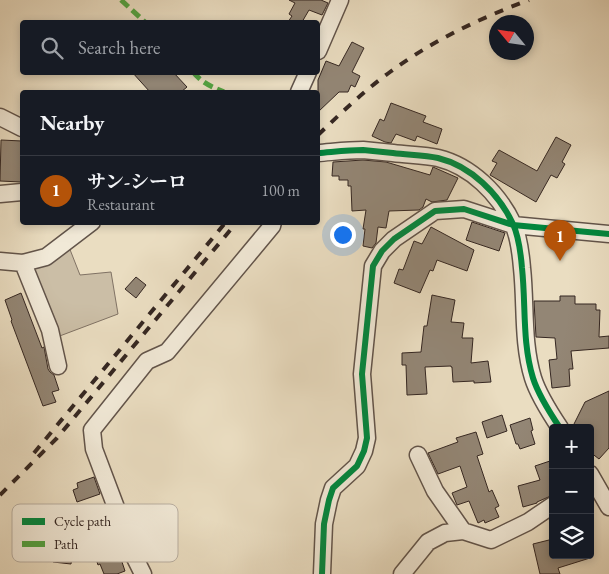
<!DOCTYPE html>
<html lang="en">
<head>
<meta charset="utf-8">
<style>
	body { margin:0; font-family:"EB Garamond","Noto Serif JP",serif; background:#242831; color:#f1f3f6 }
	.controls { position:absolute; right:15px; bottom:15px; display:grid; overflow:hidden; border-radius:5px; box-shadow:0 2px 8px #0003 }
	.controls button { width:45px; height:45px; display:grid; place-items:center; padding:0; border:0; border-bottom:1px solid #363941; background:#171b24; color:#f1f3f6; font:25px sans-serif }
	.compass { position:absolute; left:489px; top:15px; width:45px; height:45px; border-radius:50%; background:#171b24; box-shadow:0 2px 8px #0003; rotate:299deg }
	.you { position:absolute; left:342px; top:234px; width:18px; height:18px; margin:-12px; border:4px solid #fff; border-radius:50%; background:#1a73e8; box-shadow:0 0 0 8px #1a73e833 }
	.badge { display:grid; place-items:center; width:32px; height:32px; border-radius:50%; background:#b45309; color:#fff; font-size:16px; font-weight:700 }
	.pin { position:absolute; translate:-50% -41px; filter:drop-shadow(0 1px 2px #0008) }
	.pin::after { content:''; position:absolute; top:26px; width:18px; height:15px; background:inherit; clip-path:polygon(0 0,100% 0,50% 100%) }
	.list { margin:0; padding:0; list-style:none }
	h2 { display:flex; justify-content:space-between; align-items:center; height:65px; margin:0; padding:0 20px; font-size:21px }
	h2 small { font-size:16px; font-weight:400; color:#9ea1a6 }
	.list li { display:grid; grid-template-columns:32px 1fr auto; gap:15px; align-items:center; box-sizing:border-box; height:70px; padding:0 20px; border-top:1px solid #363941 }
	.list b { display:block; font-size:19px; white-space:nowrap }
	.list p { margin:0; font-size:16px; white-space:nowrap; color:#9ea1a6 }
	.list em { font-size:16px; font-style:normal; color:#9ea1a6 }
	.icon { flex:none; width:28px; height:28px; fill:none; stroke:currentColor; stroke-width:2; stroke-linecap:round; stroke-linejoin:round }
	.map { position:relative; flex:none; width:609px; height:574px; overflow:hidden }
	.search { position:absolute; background:#171b24; box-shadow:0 2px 8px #0003; left:20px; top:20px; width:300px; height:55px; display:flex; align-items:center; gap:12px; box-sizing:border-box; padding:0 18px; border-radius:5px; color:#9ea1a6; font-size:19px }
	.panel { position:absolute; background:#171b24; box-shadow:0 2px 8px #0003; left:20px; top:90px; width:300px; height:135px; border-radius:5px }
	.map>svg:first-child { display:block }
</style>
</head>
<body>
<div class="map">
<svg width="609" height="574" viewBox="0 0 609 574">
	<rect width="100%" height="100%" fill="#eaddc1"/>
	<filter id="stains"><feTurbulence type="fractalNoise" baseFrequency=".004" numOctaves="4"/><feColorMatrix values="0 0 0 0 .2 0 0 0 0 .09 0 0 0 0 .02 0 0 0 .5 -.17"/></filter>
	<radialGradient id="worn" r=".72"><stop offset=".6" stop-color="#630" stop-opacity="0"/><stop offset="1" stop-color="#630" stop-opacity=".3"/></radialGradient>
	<!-- green -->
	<path fill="#cbbea6" stroke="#807264" d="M69,247L80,275L111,272L118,314L57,337L29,265Z"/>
	<!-- building -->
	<path fill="#938675" stroke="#352722" d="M289,0H321L328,3L322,15L309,10L302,22H288L292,16L289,14L295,3Z
		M352,42L364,48L352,72L360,76L355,87L351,85L348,92H339L318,112V80L326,61L339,66Z
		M132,72H173L187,87L181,92H150Z
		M391,103L426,116L423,122L442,129L437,144L417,136L415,141L396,134L391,143L385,142L372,136L380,119L384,121Z
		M556,137L571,145L562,162L565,164L557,178L551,175L536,202L490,175L497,163L492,161L499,150L537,171Z
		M1,140L22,141L21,182L0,181Z
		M363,160L386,162L430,175L433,167L458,178L447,200L432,202L426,199L423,207L419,210L389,211L386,228L378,227L376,243L372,248L363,246L365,229H363L366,210L352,211L351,186H348V180H339V176H332L333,162Z
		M472,222L505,233L499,251L466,240Z
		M431,227L474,250L467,271L437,260L433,271L430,270L420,293L394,283L399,269L403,270L414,241L422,244Z
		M136,277L146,285L136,298L125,289Z
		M21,293L42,348L44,347L48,369L50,372L54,375L59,390L52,392L56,402L43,406L11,321L12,320L5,300Z
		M432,295L455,300L451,322L464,323L462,338H473L471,363L488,361L491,382L474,383V381L453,382L452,367H451V366L425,367L427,394L407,395L406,365H402V353L421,352L424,326H427Z
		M560,296H575V304H596V310H600L599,337L609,336V348L571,351L573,369H569L570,386L552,388L549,360L557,359L555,338L536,337L534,301H560Z
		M609,391V448L599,459L590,452V428H572L585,402Z
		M502,415L507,431L487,438L482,422Z
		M530,418L533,430L531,431L535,444L520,449L518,444H516L510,425Z
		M476,432L483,454L477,456L489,492L492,490L499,506L495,508L499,517L485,523L484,520L478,523L469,501L457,505L452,493L467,487L460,466L438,474L428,453L458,442L456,438Z
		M553,460V495L537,502V503L523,507L518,486L540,480L535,466Z
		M94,477L100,494L77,502L73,490L78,488L77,483Z
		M58,528L73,530L72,537L79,538L78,547L113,535L125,571L117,574H104L100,564L98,565L94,553L73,550L71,564L53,562Z
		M553,539V555H590V558L558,568L560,574H540L533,544Z"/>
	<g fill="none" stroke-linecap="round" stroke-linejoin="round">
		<!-- minor casing -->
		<g stroke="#62544a" stroke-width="19">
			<path id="minor" d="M318,51L340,0
				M299,92L308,72
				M0,117L22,128
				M318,153C332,152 348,150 363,150C373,151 383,152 393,153C408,155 424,155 438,158C471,166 499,194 513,224C518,235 521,256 522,268C526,305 522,342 533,378C538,394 550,413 560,428
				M0,194L22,192
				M0,261L23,263L46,257L92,222
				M23,263L50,330L58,366
				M418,455L435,491L463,531
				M590,474L609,507
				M143,574L135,558L94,449L92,430L147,361L167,352L272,226L273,222
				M322,574L324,524L329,500L333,488L357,466L364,451L367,438L362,374L373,266L382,251L394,239L435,211L464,209L513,225L609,234
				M402,574L428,542L445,533L463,531L491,540L528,522L553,505"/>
		</g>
		<!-- minor -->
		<use href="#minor" stroke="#f1e9d7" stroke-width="16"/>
		<!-- rail -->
		<path stroke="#352722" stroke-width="4" stroke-dasharray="9 9" stroke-linecap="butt" d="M318,135C341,113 364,91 390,72C432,41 480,18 529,0
			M34,453L226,222
			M0,495L57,438L237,222"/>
		<!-- quiet -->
		<path stroke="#53a341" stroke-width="5" stroke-dasharray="10 5" stroke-linecap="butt" d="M121,0L145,22
			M193,72C202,83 212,87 224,92"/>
		<!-- cycleway casing -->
		<g stroke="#f1e9d7" stroke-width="9">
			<path id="cycleway" d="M318,153C332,152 348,150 363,150C373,151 383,152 393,153C408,155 424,155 438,158C471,166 499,194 513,224C518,235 521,256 522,268C526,305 522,342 533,378C538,394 550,413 560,428
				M322,574L324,524L329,500L333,488L357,466L364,451L367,438L362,374L373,266L382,251L394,239L435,211L464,209L513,225L609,234"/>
		</g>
		<!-- cycleway -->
		<use href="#cycleway" stroke="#00873e" stroke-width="6"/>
	</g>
	<!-- legend -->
	<rect x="12" y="504" width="166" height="58" rx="8" fill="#f1e9d7" stroke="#b9afa1" stroke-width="1"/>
	<rect x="22" y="518" width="23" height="7" fill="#00873e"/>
	<rect x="22" y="541" width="23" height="6" fill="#53a341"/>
	<g font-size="14" fill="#352722">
		<text x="54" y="526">Cycle path</text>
		<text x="54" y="549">Path</text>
	</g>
	<rect width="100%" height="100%" filter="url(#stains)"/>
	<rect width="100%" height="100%" fill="url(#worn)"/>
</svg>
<div class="controls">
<button>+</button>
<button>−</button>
<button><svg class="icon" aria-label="layers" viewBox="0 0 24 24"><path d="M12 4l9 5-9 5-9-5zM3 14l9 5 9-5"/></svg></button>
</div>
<svg class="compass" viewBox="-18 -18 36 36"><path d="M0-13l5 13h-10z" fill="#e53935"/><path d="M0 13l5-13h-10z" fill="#9ea1a6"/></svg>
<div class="you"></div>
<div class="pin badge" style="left:560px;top:261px">1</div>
<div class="search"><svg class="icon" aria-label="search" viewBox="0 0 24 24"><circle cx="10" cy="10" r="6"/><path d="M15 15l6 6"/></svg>Search here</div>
<section class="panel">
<h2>Nearby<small></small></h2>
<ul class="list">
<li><span class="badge">1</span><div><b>サン-シーロ</b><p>Restaurant</p></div><em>100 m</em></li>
</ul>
</section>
</div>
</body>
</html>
